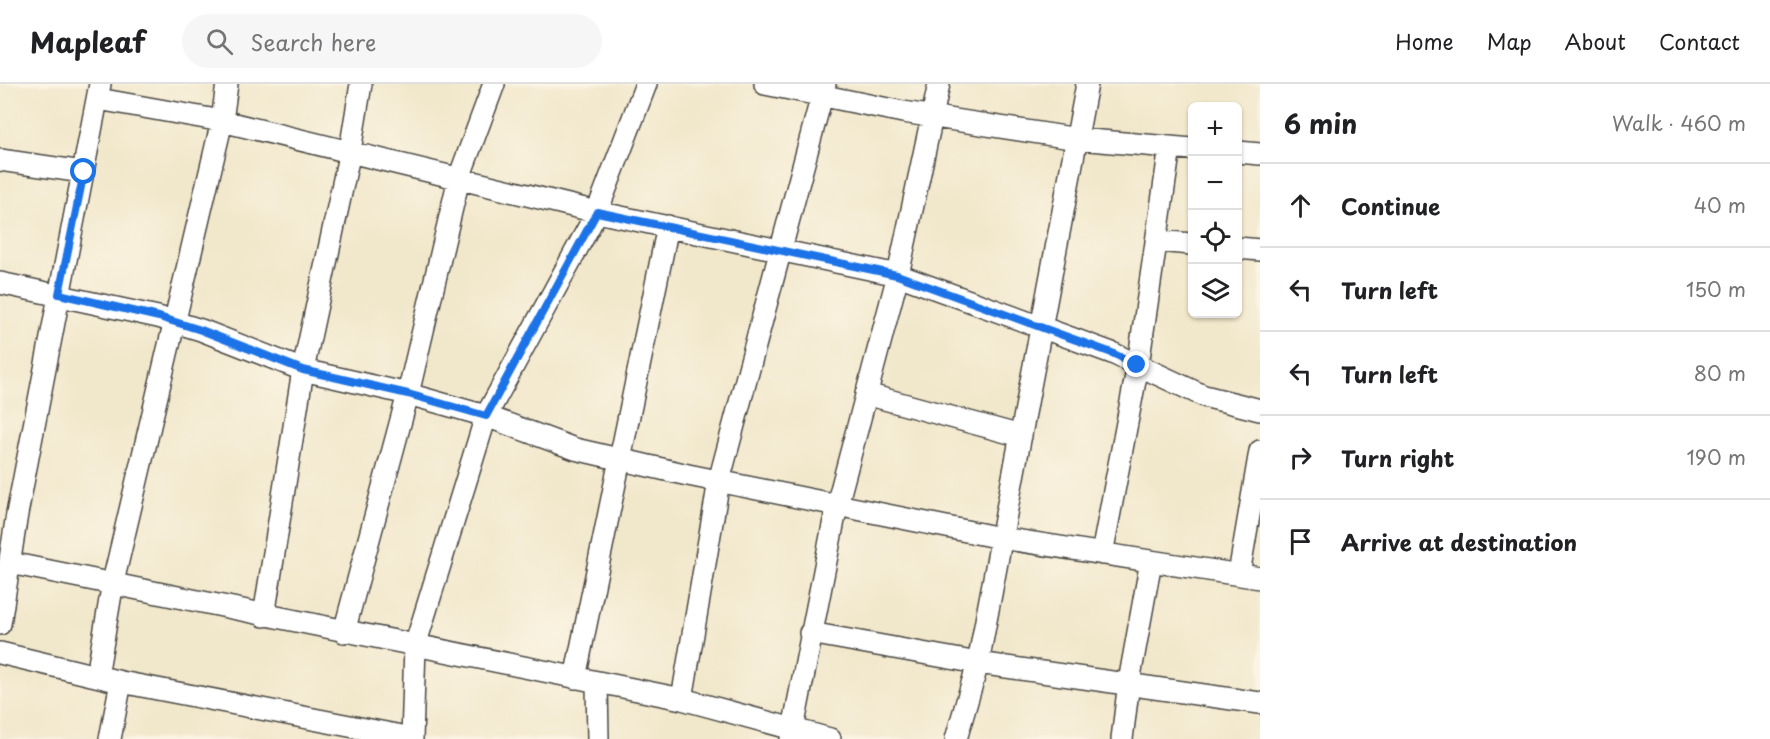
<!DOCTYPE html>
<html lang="en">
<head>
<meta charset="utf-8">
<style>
	body { margin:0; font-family:"Playpen Sans",sans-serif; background:#f6f6f6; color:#202124 }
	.controls { position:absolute; right:18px; top:18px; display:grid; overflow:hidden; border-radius:9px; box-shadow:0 2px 4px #0004 }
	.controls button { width:54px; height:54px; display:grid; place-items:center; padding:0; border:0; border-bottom:2px solid #e0e0e0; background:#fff; color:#202124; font:30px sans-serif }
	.stop { position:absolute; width:18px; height:18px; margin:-14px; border:4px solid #1a73e8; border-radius:50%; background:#fff }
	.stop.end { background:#1a73e8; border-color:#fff; box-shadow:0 2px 6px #0008 }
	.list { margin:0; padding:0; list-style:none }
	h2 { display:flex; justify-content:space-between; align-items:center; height:78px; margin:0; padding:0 24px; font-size:26px }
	h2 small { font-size:20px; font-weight:400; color:#757577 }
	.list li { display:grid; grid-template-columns:39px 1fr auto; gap:18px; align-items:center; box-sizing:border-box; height:84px; padding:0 24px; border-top:2px solid #e0e0e0 }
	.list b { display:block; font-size:22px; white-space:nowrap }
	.list em { font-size:20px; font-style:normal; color:#757577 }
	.icon { flex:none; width:33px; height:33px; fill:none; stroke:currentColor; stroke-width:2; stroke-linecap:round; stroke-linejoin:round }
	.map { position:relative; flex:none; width:1260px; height:655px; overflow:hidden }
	header { display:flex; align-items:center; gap:36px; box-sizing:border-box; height:84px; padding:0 30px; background:#fff; border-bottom:2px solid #e0e0e0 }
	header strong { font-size:28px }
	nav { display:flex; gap:33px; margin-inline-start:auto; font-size:21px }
	.search { width:420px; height:54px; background:#f6f6f6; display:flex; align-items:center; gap:15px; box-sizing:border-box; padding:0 21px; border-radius:33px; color:#757577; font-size:22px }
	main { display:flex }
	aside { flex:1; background:#fff }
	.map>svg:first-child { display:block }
</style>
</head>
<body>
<header>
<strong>Mapleaf</strong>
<div class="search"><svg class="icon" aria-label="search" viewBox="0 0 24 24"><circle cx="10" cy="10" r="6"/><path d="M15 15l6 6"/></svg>Search here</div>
<nav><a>Home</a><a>Map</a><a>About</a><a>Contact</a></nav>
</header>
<main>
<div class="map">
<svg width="1260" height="655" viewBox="0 0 1260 655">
	<rect width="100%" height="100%" fill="#fcf5e5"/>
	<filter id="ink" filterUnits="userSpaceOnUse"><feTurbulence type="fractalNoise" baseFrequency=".0167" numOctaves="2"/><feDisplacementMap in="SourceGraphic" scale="12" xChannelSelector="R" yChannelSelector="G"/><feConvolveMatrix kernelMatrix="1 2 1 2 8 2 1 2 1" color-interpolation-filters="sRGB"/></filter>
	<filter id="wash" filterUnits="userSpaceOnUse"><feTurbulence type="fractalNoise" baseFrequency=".008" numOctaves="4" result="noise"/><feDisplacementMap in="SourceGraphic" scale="24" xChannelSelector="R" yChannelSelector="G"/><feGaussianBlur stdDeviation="1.35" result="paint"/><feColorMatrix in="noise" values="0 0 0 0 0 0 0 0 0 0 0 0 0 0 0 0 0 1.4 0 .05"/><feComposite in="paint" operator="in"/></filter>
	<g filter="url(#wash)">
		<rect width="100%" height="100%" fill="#f1e7cb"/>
	</g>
	<g filter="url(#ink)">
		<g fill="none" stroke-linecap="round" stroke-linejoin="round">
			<!-- street casing -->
			<g stroke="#494743" stroke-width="24">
				<path id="street" d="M765,0L903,28L1078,55L1192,65
					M98,15L222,37L597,128L898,191L1112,269L1204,312L1260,326
					M1238,68L1260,70
					M0,76L83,88
					M1156,157L1192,160
					M1238,164L1260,166
					M0,199L158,233L201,246L303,286L408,310L486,332L575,365L688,391L1001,454L1260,494
					M866,310L1021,352
					M1102,470L1138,281L1170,63
					M10,479L682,615L830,655
					M1239,490L1260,367
					M264,532L303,286L350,67L361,0
					M0,540L17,430L100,0
					M344,548L408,310L459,94L494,0
					M810,549L978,579L1260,619
					M0,569L121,598L412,654
					M97,592L113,498L222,37L227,0
					M575,594L668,142
					M597,598L598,655
					M682,615L719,397L825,0
					M110,655L121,598
					M412,655L415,562L486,332L597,128L646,0
					M791,655L837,421L898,191L939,0
					M956,655L978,579L1087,0
					M1122,655L1129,598L1151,477"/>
			</g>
			<!-- street -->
			<use href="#street" stroke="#fff" stroke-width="21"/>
		</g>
	</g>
	<g fill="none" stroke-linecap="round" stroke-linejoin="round" filter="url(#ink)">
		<!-- route -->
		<path stroke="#1a73e8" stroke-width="8" d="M84,88L59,210L159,233L201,246L303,286L408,310L486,332L597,128L897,191L1112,269L1137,281"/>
	</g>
</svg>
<div class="controls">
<button>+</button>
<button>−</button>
<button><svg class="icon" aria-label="locate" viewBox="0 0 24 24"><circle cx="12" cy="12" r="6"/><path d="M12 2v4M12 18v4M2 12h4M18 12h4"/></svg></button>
<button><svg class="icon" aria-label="layers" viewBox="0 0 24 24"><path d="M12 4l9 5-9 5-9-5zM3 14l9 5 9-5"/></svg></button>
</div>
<div class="stop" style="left:84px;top:88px"></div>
<div class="stop end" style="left:1137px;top:281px"></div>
</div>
<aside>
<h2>6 min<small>Walk · 460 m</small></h2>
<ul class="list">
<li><svg class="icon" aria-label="ahead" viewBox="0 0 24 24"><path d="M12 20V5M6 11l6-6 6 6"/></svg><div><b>Continue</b></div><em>40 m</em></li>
<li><svg class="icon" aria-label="left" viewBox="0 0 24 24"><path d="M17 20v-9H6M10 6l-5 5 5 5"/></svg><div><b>Turn left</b></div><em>150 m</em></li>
<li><svg class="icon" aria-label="left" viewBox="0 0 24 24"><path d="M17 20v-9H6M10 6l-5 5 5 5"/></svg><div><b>Turn left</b></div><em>80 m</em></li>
<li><svg class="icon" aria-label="right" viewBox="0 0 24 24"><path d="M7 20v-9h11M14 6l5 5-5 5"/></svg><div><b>Turn right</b></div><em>190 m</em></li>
<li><svg class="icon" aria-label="arrive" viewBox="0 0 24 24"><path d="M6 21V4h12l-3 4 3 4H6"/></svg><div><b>Arrive at destination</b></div></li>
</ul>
</aside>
</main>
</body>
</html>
